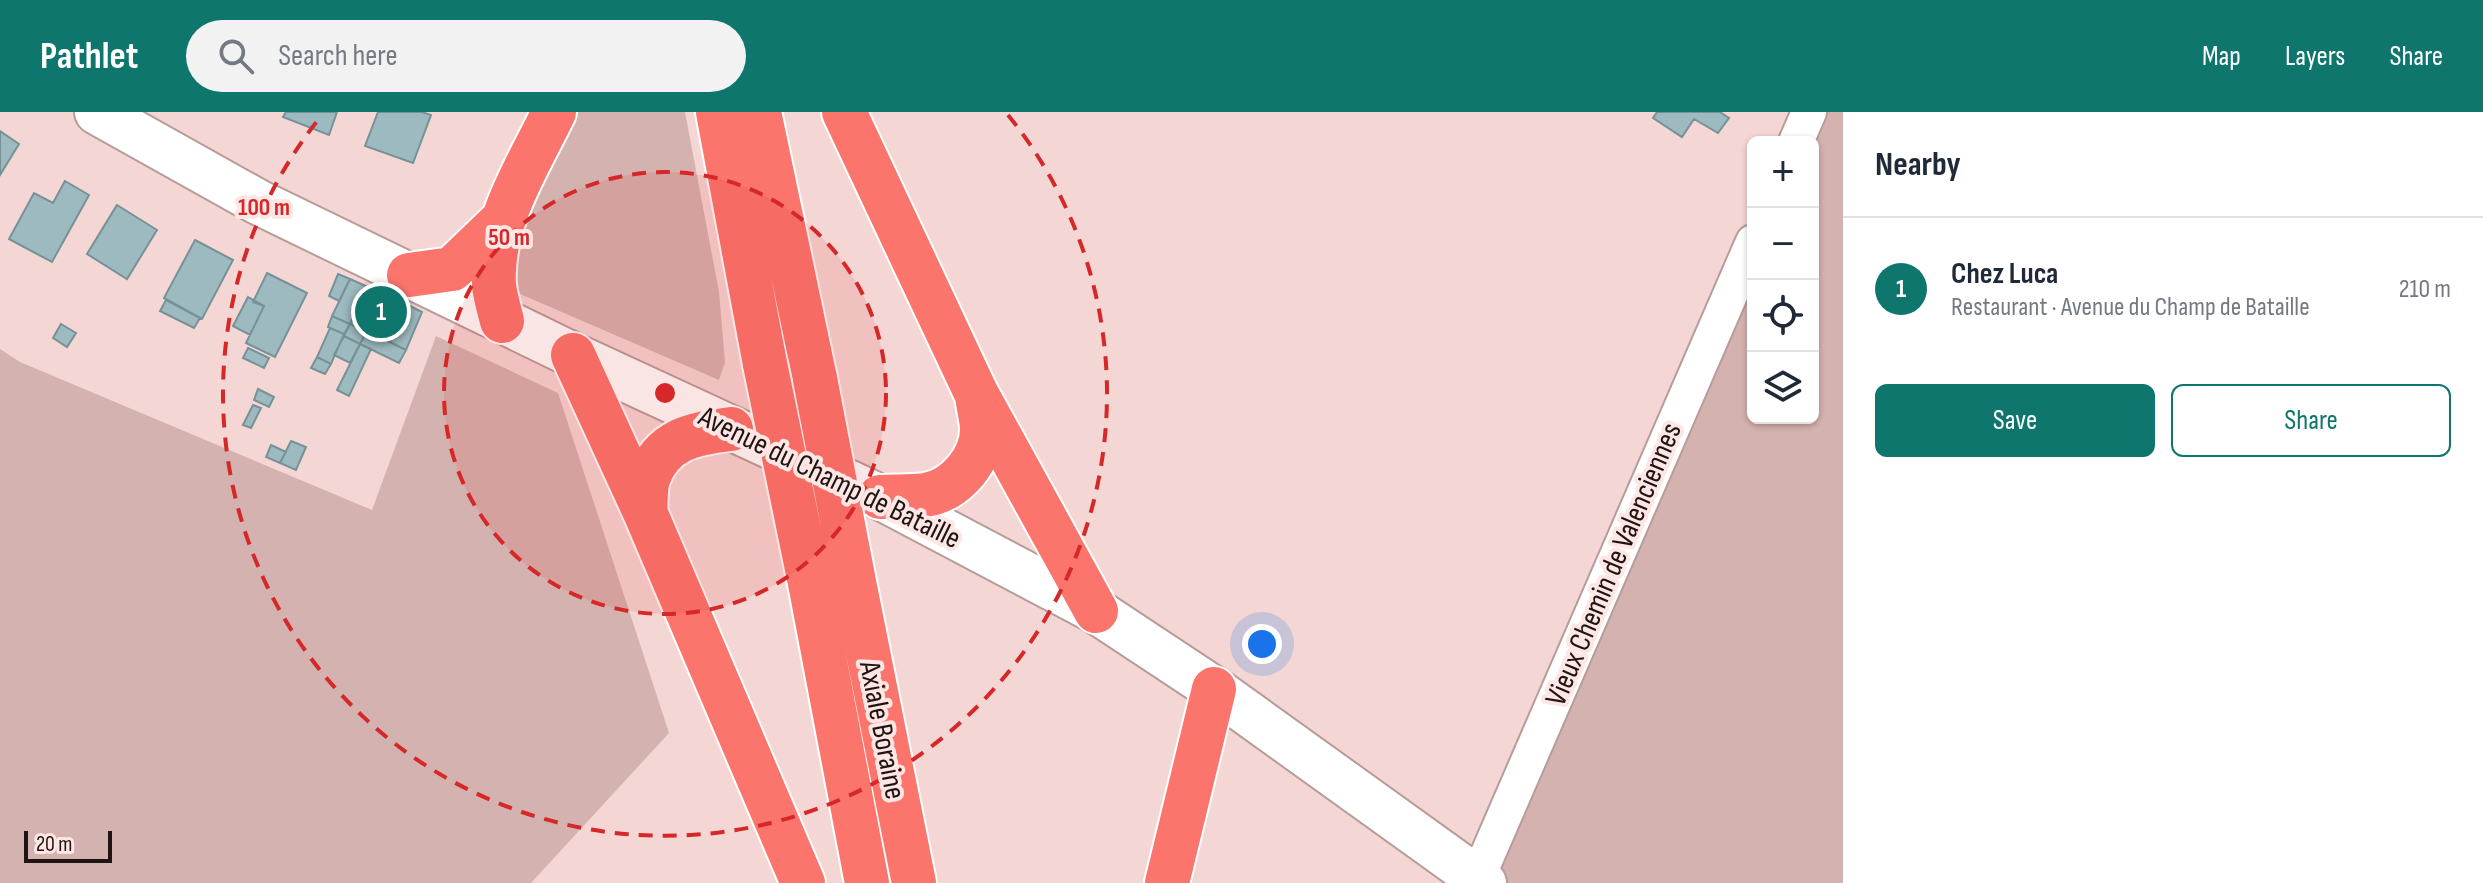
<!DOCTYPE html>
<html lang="en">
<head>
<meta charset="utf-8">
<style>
	body { margin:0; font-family:"Sofia Sans Condensed",sans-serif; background:#f2f2f3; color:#1f2937 }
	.controls { position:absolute; right:24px; top:24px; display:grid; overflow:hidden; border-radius:12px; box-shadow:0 2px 6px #0004 }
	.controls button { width:72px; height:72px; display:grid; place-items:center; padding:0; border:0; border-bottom:2px solid #e0e1e3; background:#fff; color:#1f2937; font:40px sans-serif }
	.scale { position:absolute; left:24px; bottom:20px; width:88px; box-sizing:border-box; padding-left:8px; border:4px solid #1e1413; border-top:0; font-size:22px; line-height:28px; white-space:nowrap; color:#1e1413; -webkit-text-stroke:6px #fde6e3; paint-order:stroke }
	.you { position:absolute; left:1262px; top:532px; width:28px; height:28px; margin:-20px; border:6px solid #fff; border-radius:50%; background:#1a73e8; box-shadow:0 0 0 12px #1a73e833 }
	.badge { display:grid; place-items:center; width:52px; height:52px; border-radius:50%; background:#0f766e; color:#fff; font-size:26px; font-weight:700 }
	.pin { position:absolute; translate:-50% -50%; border:4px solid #fff; box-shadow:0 2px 8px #0006 }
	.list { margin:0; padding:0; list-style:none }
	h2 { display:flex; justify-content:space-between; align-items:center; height:104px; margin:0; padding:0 32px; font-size:34px }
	h2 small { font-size:26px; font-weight:400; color:#747a83 }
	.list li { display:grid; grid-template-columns:52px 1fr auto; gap:24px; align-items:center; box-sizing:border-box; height:144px; padding:0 32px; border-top:2px solid #e0e1e3 }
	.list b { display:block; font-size:30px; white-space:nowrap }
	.list p { margin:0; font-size:26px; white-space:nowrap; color:#747a83 }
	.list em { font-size:26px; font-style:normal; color:#747a83 }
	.actions { display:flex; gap:16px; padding:24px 32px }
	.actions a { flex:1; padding:18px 0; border:2px solid #0f766e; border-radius:12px; text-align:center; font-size:28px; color:#0f766e }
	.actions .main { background:#0f766e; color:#fff }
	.icon { flex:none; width:44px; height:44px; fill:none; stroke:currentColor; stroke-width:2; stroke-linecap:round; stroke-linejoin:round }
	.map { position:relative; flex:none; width:1843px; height:771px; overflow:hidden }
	header { display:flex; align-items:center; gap:48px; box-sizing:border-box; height:112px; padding:0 40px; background:#0f766e; color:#fff }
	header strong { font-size:38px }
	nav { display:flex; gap:44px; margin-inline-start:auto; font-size:28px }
	.search { width:560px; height:72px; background:#f2f2f3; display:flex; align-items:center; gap:20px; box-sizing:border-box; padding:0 28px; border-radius:44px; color:#747a83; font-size:30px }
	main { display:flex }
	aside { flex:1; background:#fff }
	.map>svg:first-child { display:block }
</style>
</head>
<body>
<header>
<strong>Pathlet</strong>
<div class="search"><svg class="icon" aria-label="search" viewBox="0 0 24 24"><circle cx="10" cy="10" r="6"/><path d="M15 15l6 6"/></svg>Search here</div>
<nav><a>Map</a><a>Layers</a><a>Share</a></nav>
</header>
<main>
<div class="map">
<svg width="1843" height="771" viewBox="0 0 1843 771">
	<rect width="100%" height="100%" fill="#f4d7d4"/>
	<!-- green -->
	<path fill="#d4b2af" d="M571,0H685L719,180L725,250L719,268L506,176L516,134Z
		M1809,0H1843V771H1484L1753,130V306H1813V30Z
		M436,224L558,281L669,621L531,771H0V237L20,250L372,398Z"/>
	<!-- building -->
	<path fill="#9dbac0" stroke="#769297" stroke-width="2" d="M286,0H337L329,23L283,5Z
		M378,0H422L431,3L413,51L365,34Z
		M1657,0H1720L1729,6L1718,21L1694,7L1682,25L1653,6Z
		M0,19L19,32L0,63Z
		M65,69L89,83L52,150L9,127L34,81L53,91Z
		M117,93L157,118L127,167L87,142Z
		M195,128L233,148L202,207L164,186Z
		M267,161L307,181L275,245L246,231L264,194L253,190Z
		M338,162L350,167L339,189L329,184Z
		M350,167L368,175L350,212L332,204Z
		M368,175L383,182L367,219L350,212Z
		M384,181L408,193L390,230L367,219Z
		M248,185L264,194L250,223L233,214Z
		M166,188L200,206L194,216L160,199Z
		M408,193L422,200L406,238L390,230Z
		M332,204L350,212L344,222L328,215Z
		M61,212L76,221L67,235L53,226Z
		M350,212L367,219L360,232L344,224Z
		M330,216L344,222L331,252L317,245Z
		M367,219L406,238L399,251L360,232Z
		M344,224L360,232L350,251L334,243Z
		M360,232L371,237L349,284L337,278Z
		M248,236L269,246L264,256L243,246Z
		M317,245L331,252L325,262L311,256Z
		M258,277L274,285L269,295L254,288Z
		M253,293L261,296L251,316L243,313Z
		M291,329L306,335L296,358L280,351Z
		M271,333L286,340L280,351L266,345Z"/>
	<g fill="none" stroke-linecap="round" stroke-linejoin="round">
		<!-- street casing -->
		<g stroke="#b79c99" stroke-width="38">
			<path id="street" d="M1796,30L1809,0
				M1470,771L1477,767L1753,130"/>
		</g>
		<!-- secondary casing -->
		<g stroke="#b79c99" stroke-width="48">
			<path id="secondary" d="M97,0L258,90L573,243L880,385L1096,499L1214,577L1484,771"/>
		</g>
		<!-- highway casing -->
		<g stroke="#fff" stroke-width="48">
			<path id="highway" d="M718,0L765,252
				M759,0L815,267
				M844,0L976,281L1096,499
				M409,163L452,157L501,110
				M502,209C499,197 495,184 494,173C490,111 528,54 554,0
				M573,243L645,400L803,771
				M880,385C895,384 910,385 925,383C956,379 983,346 982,315C981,304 978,293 977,283
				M645,400C646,389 645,377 648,367C661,327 695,321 731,317
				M853,465L914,771
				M810,471L867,771
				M1167,771L1214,577"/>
		</g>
		<!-- street -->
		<use href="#street" stroke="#fff" stroke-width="34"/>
		<!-- secondary -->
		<use href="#secondary" stroke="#fff" stroke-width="44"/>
		<!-- highway -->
		<use href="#highway" stroke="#fb756d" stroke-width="44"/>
		<!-- highway-bridge casing -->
		<g stroke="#fff" stroke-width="48" stroke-linecap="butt">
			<path id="highway-bridge" d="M765,252L810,471
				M815,267L853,465"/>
		</g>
		<!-- highway-bridge -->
		<use href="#highway-bridge" stroke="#fb756d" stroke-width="44"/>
	</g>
	<!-- distance rings -->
	<circle cx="665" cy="281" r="221" fill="#d62828" fill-opacity=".12"/>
	<g fill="none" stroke="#d62828" stroke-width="4" stroke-dasharray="14 10">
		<circle cx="665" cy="281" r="221"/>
		<path d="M1008 3A442 442 0 1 1 322 3"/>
	</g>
	<g text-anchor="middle" stroke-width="8" stroke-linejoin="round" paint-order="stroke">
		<!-- street labels -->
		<g font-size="30" fill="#1e1413" stroke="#fde6e3">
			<text transform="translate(830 365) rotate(26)" y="10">Avenue du Champ de Bataille</text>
			<text transform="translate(1613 452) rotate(-67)" y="10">Vieux Chemin de Valenciennes</text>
			<text transform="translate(883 618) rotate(79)" y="10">Axiale Boraine</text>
		</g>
	</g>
	<circle cx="665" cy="281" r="12" fill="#d62828" stroke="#fde6e3" stroke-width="4"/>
	<g font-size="24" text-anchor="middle" font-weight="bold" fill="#d62828" stroke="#fde6e3" stroke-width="8" stroke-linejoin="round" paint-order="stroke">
		<text x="264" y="103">100 m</text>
		<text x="509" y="133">50 m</text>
	</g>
</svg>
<div class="controls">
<button>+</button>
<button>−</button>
<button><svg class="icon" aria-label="locate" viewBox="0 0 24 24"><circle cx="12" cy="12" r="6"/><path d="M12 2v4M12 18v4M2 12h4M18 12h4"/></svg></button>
<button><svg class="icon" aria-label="layers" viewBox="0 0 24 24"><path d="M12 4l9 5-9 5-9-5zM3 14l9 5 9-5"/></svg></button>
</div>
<div class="scale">20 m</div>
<div class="you"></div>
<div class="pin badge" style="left:381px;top:200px">1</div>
</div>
<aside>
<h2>Nearby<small></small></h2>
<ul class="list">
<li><span class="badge">1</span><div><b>Chez Luca</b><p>Restaurant · Avenue du Champ de Bataille</p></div><em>210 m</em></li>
</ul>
<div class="actions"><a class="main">Save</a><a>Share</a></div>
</aside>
</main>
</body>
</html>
